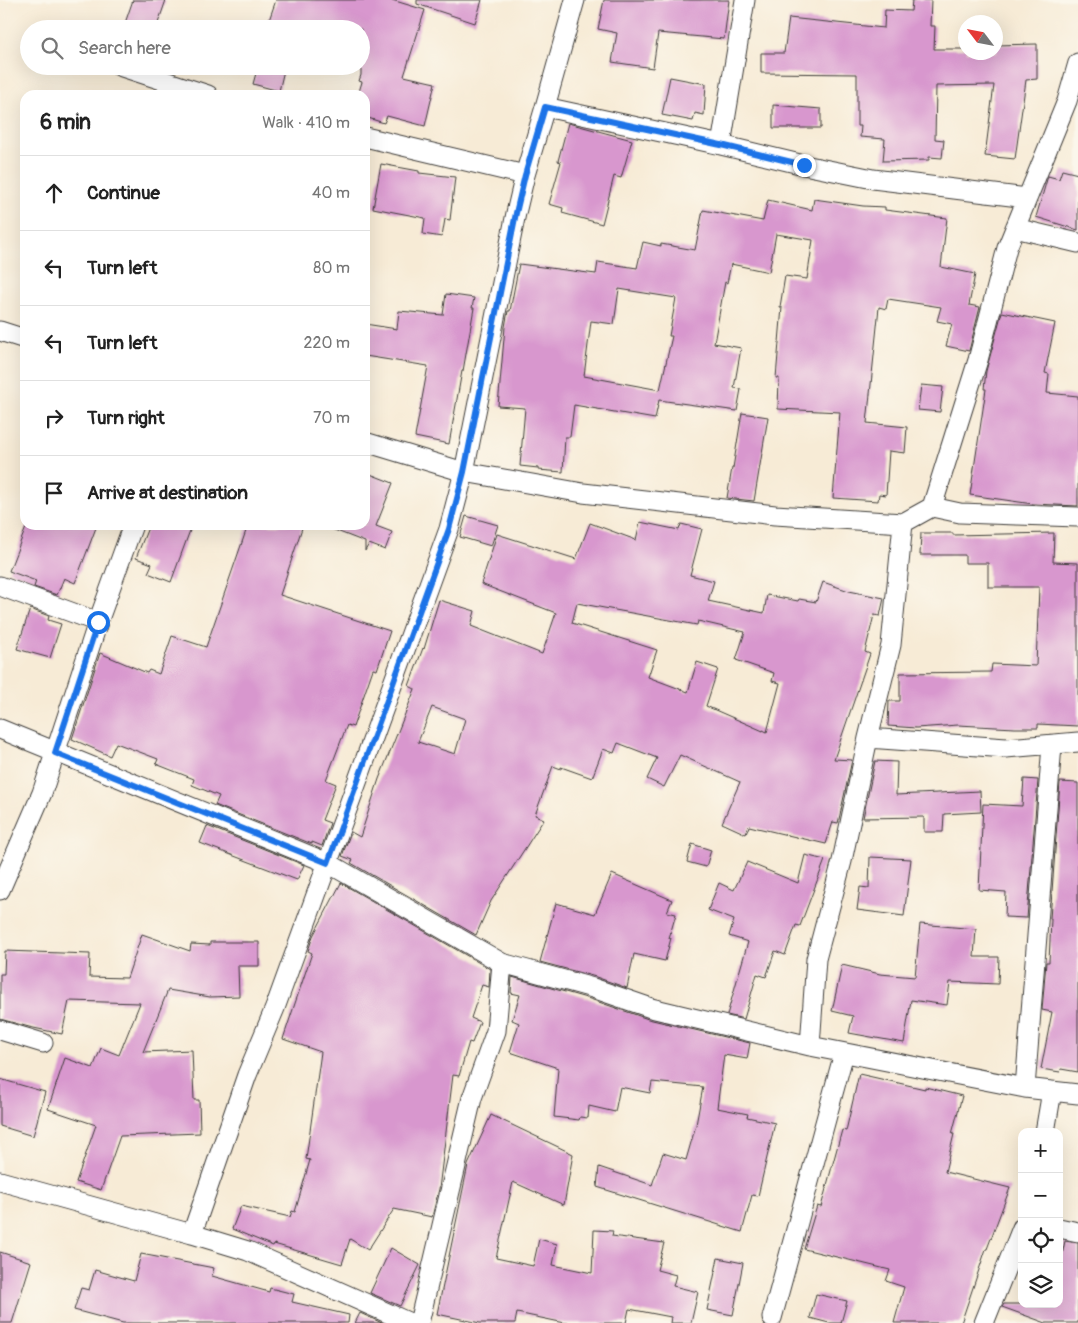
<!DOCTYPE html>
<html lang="en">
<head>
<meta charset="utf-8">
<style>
	body { margin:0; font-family:Pangolin,sans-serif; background:#f6f6f6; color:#222 }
	.controls { position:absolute; right:15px; bottom:15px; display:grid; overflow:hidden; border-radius:10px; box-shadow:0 5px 20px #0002 }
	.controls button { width:45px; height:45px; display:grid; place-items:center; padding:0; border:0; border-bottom:1px solid #e0e0e0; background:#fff; color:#222; font:25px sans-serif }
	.compass { position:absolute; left:958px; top:15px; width:45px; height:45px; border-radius:50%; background:#fff; box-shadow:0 5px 20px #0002; rotate:302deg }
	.stop { position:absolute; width:15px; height:15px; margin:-11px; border:4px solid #1a73e8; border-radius:50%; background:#fff }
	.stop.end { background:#1a73e8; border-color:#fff; box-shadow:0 1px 5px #0008 }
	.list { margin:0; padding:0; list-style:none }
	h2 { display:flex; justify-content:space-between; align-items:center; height:65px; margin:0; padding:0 20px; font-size:21px }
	h2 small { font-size:16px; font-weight:400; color:#767676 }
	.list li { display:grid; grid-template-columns:32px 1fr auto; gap:15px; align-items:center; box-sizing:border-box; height:75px; padding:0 20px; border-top:1px solid #e0e0e0 }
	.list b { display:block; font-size:19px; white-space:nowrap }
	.list em { font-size:16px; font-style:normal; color:#767676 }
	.icon { flex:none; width:28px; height:28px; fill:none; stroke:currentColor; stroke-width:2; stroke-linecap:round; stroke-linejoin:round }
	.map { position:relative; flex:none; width:1078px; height:1323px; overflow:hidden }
	.search { position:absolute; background:#fff; box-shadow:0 5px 20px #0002; left:20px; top:20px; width:350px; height:55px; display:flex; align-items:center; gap:12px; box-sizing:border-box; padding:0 18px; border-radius:28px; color:#767676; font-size:19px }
	.panel { position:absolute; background:#fff; box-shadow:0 5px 20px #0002; left:20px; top:90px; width:350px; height:440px; border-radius:15px }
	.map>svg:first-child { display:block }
</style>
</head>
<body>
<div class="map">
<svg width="1078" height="1323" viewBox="0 0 1078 1323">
	<rect width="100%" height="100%" fill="#fbf7ec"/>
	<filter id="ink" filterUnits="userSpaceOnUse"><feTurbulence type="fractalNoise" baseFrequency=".02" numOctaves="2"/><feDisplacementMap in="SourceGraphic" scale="10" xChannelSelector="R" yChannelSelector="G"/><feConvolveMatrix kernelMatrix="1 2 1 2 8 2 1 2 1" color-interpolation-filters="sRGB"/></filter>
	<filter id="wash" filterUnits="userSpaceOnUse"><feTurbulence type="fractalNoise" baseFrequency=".0096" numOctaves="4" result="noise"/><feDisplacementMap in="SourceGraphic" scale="20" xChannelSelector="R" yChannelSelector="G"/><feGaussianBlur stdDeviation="1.12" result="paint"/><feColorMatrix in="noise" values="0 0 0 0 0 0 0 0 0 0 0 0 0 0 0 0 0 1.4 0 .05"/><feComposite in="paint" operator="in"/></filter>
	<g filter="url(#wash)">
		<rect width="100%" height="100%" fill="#f7ebd6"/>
		<g id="blocks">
			<!-- building -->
			<path fill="#d897ce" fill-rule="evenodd" d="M133,0H166L156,29H123Z
				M276,0H392L425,10L404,76L435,83L425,126L387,116L384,123L365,117V95H358L362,82L359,81L361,75V29H266Z
				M417,0H482L475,23L417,4Z
				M604,0H729L724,39L658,33L653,68L612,62L617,33L598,29Z
				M912,0H931L930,26H935L934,49H966V52H996V45L1037,44V79L1026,80L1015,159L985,156L994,85L936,86L935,139L944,140L942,158L929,157V160L883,161L885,139L860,137L861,126H857V74L761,73V53H784L789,18L884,28L885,10L911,11Z
				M258,66H285L279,91L253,84Z
				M670,77L706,84L704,115L695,113L693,121L662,115Z
				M773,105L821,109V128H773Z
				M568,123L632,140L621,178L614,176L602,224L562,213L563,208L549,204L561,162L558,161Z
				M381,164L419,171V173L455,177L450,220L445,219L442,237L423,234L425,218L373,208Z
				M1062,170L1078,174V230L1036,217L1048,176L1059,179Z
				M814,199L863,206L885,207V210L947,218L941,267L975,274L969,305L980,307L969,351L946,346L952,324L937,321L941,307L888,299L886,309L879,307L867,423L907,427L905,453L889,451L886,495L879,494L878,501L833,498L840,412L778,409L779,378H776L782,307H780L785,276L807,279L813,240L776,234L769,272L731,264L727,283L725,282L714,343L741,348L734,388L741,389L737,411L659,400L655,419L574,405L570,437H565L563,472L538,470V468L520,466L525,408L498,406L505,327L508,311H510L519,264L596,274L598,262L637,268L643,242L661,246V244L695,250L703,210L763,221L768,200L812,210ZM619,289L676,298L669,336H672L660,390L584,376L591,321L614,324Z
				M446,294L474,298L472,308H474L463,371H462L449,444L415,437L428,366L365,356V324L397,329L399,311L443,315Z
				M1002,312L1055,323L1045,373L1049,374L1047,393L1078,396V506L1033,504L970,495L986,389H984L986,371Z
				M921,385L943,387L940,412L918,410Z
				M742,413L768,417L754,501L727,498L732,468H733Z
				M365,472L393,483L376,526L392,532L385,550L369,544L365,551V542L324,526L365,525Z
				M466,516L498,525L491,546L460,537Z
				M640,522L679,530L681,524L702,529L690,575L714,581L708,601L764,613L767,595L798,601L799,599L816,602L823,582L849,591L884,598L880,616L874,615L865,652L870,654L834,759L852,760L839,819L838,823L833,822L826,844L749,826L746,834L722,823L740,782L680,755L664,787L647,779L657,758L618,743L614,753L603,749L592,778L561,767V769L553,766L535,815L544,819L491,901L476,935L351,863L353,860L342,856L351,832L360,837L379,779L415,689L409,686L423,648L424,649L439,600L475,611L471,626L542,654L556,613L481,584L497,534L576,559L590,523L636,540ZM577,603L697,625L698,621L745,632L736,660L774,673L772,681L780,683L767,732L763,730V731L706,706L718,669L697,662L688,692L648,677L657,650L572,623ZM432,707L465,719L455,754L418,742Z
				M27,525H97L75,583L64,578L57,595L34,587L36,581L9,571Z
				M149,525H192L171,582L148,573L152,564L136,558Z
				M248,525H303L280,595L390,631L377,670L373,669L353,727L347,725L326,780L336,784L322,820L330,823L322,846L312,842V844L215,805L219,796L192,785L194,779L156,764L158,759L116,743L110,756L72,739L100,653L147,673L149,670L159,674L172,636L206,647Z
				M921,533H953V535L1054,533L1053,562L1078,563V726L1038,724V728H1015L958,725L916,728L888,726L889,701H900V673L991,672L992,664L1036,666L1039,587H988V563H965V555H920Z
				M30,609L49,616L48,620L61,624L50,658L17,649Z
				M875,761L897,762L896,795L980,791L981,812L944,814L943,832H924V817L863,818Z
				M1024,779L1038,780L1027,918L1005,917L1006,892L979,890L983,804L1022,806Z
				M1060,782L1078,783V1072L1061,1069L1060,1072L1041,1069L1052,1012L1042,1010L1046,962H1049L1051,919H1050Z
				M207,826L304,865L297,880L200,843Z
				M692,844L711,850L706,867L687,862Z
				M805,855L825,860L800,926L796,925L785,955L775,951L766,977L757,974L744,1019L727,1015L748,942L729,936L734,920L708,910L719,883L734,890L747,862L798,883Z
				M870,857L911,859L904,916L857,910L860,887L869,888Z
				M612,874L672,900L667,912L676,914L669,938H671L665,961L634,954L627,988L596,977L540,962L556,903L595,914Z
				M341,883L490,969L489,987L482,985L471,1018L480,1022L472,1043L469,1042L459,1076L453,1075L439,1189L432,1217L394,1209L368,1250L350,1239L342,1264L274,1244L273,1246L232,1229L241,1206L290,1217L292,1211L295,1212L310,1160L306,1159L321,1052L283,1039L312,953L308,951L313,936Z
				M920,924L976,929L974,957H999L998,984L950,982L947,1005L911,1000L904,1043L849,1033L853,1016L832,1011L842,965L880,974L915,977Z
				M142,934L190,951L191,944L210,945V942H259V966H238L239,996L210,997L168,990L143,1052L192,1050L194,1100H199L200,1133L120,1136L101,1190L76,1182L96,1125L48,1109L65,1058L93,1068L101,1048L119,1055L140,1003L69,1001L62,1034L29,1027L0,1019V974H4L5,951L90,954L89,977L127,978Z
				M512,977L590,999L648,1019L750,1043L747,1059L724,1055L717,1108L748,1114L747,1117L775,1123L758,1196L752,1195L742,1232L597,1187L599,1167L652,1185L663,1153L686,1160L696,1125L703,1087L652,1082L650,1093L620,1087L615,1112L589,1106L588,1118L580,1117L579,1120L554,1117L558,1068L510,1052L519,1023L512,1020L520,995L511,993Z
				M859,1074L925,1089V1087L962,1096L952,1134H954L945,1172L1010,1188L987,1249H986L961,1323H894L904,1287L886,1281L890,1270L804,1249L817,1206L821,1207L842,1130L846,1131Z
				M0,1079L45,1092L33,1136L0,1126Z
				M491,1115L573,1154L564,1205L513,1182L496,1258L533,1266L539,1239L557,1244L553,1265L592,1273L594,1230L613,1231L612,1236L664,1243L657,1270L676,1275L673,1286L698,1292L691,1323H670L671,1317L629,1309L626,1323H565L517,1313L515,1323H480L437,1314L468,1165Z
				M1065,1241L1078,1243V1323H1046L1002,1307L1004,1304H1059V1270Z
				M391,1248L420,1265L400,1306L370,1293Z
				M0,1252L31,1262L12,1323H0Z
				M141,1254L214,1268L212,1276L269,1292L270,1288L294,1294L292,1302L349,1315L348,1323H123L74,1310L81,1288L89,1290L95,1270L134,1281Z
				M718,1258L743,1263L733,1315L707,1310Z
				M816,1294L847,1301L841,1323H829L810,1318Z
				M360,1313L382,1323H355Z"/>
		</g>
	</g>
	<g filter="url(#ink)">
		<use href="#blocks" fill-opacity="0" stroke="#3d3b38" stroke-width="1"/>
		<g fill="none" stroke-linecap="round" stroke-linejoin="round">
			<!-- street casing -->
			<g stroke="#3d3b38" stroke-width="21">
				<path id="street" d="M119,66L208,95
					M545,107L721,145L804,165L873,179L1027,198
					M365,137L525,175
					M721,145L745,0
					M1015,228L1078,243
					M0,331L25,339
					M365,442L464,472L583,493L775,515L903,523L932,507L960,513L1078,517
					M932,507L978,360L1007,248L1067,101L1078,63
					M0,586L98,622
					M0,729L328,863L502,963L593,988L651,1008L810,1046L1025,1088L1078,1094
					M868,738L1006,748L1078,742
					M0,890L42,793L98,622L133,525
					M0,1030L43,1043
					M810,1046L816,959L842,861L868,738L891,645L903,523
					M1025,1088L1052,745
					M1045,1132L1052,1091
					M0,1181L192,1234L248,1251L410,1323
					M1059,1228L1078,1232
					M192,1234L247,1075L275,1008L449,529L464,472L516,213L525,175L545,107L575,0
					M772,1318L844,1053
					M419,1323L472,1098L496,1031L502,963
					M984,1323L1022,1228"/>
			</g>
			<!-- street -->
			<use href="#street" stroke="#fff" stroke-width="19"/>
		</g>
	</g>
	<g fill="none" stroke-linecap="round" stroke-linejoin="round" filter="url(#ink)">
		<!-- route -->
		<path stroke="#1a73e8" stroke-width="6" d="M98,622L55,753L328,863L449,529L464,472L516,213L525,175L545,107L721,145L804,165"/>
	</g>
</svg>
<div class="controls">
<button>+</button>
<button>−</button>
<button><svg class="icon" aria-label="locate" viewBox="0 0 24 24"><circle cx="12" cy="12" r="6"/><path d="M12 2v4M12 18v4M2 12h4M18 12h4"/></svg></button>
<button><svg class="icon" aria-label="layers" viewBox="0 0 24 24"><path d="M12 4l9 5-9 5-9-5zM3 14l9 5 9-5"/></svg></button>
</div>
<svg class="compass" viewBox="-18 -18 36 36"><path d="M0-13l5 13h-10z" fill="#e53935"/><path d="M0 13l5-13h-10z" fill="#767676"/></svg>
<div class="stop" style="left:98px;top:622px"></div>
<div class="stop end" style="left:804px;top:165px"></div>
<div class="search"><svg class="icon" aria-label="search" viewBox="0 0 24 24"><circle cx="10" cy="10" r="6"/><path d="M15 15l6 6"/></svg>Search here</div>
<section class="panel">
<h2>6 min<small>Walk · 410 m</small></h2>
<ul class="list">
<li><svg class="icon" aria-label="ahead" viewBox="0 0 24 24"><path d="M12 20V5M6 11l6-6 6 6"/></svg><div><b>Continue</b></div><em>40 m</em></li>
<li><svg class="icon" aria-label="left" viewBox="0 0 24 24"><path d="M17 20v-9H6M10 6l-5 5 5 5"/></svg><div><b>Turn left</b></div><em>80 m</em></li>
<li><svg class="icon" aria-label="left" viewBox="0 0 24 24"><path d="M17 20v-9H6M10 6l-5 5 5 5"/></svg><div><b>Turn left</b></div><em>220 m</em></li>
<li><svg class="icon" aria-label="right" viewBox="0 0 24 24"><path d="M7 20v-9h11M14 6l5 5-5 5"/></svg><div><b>Turn right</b></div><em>70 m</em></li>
<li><svg class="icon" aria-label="arrive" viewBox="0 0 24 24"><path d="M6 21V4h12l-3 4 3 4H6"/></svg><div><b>Arrive at destination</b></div></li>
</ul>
</section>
</div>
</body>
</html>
